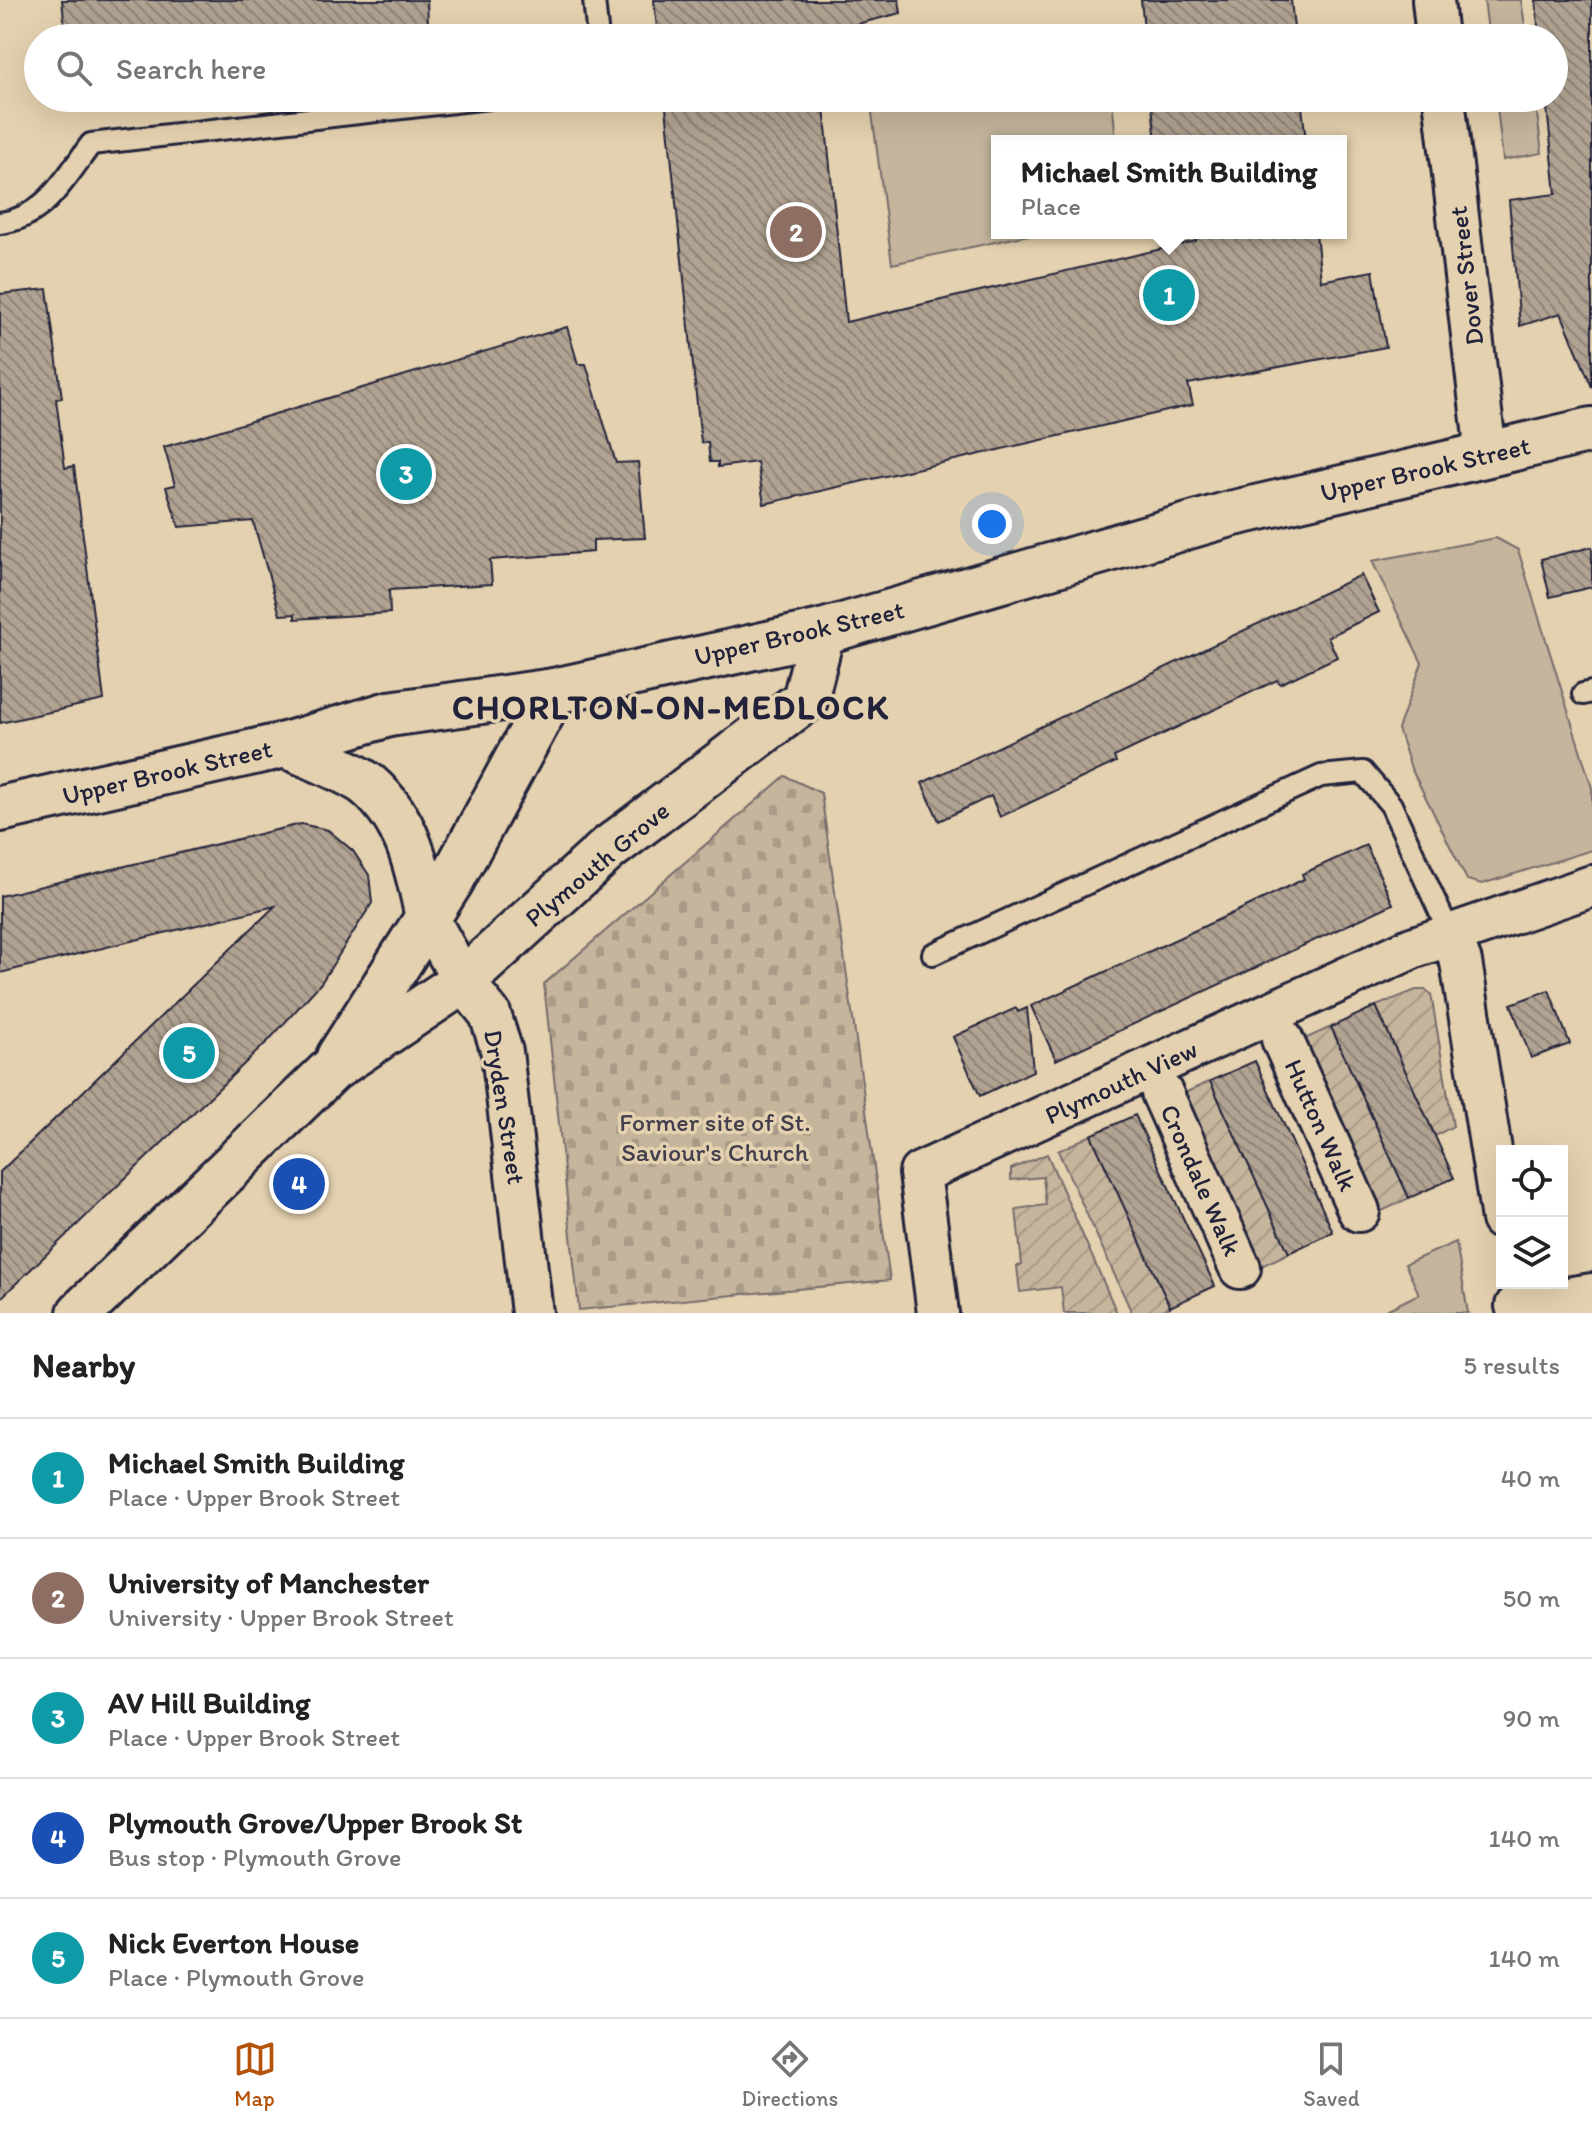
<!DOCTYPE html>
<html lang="en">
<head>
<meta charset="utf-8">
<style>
	body { margin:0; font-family:Itim,sans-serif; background:#f2f2f2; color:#222 }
	.controls { position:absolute; right:24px; bottom:24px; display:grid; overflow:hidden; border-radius:0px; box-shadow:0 8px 32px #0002 }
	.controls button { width:72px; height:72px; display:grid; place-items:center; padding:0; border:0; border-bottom:2px solid #e0e0e0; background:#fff; color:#222; font:40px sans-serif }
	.you { position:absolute; left:992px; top:524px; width:28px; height:28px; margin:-20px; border:6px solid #fff; border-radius:50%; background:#1a73e8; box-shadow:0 0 0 12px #1a73e833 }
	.badge { display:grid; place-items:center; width:52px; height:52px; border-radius:50%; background:#b45309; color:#fff; font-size:26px; font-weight:700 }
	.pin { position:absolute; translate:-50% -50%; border:4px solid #fff; box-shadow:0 2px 8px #0006 }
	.popup { position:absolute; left:991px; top:135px; width:356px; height:104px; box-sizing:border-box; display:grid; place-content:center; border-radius:0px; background:#fff; filter:drop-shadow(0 2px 6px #0005); font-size:26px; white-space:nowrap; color:#767676 }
	.popup b { font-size:30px; color:#222 }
	.popup::after { content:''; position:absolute; left:50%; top:100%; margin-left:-16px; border:16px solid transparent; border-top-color:#fff }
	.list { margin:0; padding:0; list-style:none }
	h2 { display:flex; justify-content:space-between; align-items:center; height:104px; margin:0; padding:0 32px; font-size:34px }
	h2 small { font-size:26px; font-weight:400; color:#767676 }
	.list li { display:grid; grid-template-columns:52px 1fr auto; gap:24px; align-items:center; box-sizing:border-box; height:120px; padding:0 32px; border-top:2px solid #e0e0e0 }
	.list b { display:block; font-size:30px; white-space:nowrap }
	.list p { margin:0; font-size:26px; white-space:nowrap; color:#767676 }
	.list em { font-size:26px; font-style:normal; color:#767676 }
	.icon { flex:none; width:44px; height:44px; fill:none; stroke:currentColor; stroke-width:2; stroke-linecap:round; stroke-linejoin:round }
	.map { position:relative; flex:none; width:1592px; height:1313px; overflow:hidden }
	.search { position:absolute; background:#fff; box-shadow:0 8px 32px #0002; left:24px; right:24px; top:24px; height:88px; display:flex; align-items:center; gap:20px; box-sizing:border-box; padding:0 28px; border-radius:44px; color:#767676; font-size:30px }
	.sheet { height:704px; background:#fff }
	nav { display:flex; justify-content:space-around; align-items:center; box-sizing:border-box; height:112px; border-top:2px solid #e0e0e0; background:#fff; font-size:22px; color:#767676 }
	nav a { display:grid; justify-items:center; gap:4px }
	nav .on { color:#b45309 }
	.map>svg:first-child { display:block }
</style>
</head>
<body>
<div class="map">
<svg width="1592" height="1313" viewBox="0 0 1592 1313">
	<defs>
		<pattern id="cemetery-stones" width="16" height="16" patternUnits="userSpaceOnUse" patternTransform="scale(2)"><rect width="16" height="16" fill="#c5b59c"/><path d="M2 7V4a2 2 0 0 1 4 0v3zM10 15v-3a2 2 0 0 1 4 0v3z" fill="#a99b87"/></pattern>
		<pattern id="garden-furrows" width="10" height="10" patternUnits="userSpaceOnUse" patternTransform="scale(2)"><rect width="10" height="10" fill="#c5b59c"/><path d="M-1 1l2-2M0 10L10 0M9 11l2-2" fill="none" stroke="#a99b87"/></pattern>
		<pattern id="building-back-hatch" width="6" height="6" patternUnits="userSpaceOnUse" patternTransform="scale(2)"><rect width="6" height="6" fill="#b1a391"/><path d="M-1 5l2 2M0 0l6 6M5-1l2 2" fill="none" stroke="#908478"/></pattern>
	</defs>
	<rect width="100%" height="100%" fill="#e4d1af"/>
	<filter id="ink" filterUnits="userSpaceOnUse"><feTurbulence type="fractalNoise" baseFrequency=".0125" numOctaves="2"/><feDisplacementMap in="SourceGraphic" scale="16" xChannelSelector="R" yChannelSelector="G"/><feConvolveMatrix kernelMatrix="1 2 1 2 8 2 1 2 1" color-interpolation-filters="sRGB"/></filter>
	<g filter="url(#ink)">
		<!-- grass -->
		<path fill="#c5b59c" stroke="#746c6c" stroke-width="2" d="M1484,0H1521L1527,38H1489Z
			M870,98H1112L1116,141H997V233H1038L892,264Z
			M1496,98H1535L1542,153L1503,160Z
			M1496,538L1518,550L1592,788V850L1482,884L1467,880L1411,768L1398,729L1422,663L1372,561Z
			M1456,1242L1468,1313H1380L1419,1294L1405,1264Z"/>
		<!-- cemetery -->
		<path fill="url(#cemetery-stones)" stroke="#746c6c" stroke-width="2" d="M785,776L821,793L890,1280L579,1310L544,984Z"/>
		<!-- garden -->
		<path fill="url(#garden-furrows)" stroke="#746c6c" stroke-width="2" d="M1416,990H1425L1431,994L1453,1126L1435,1136L1376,1006Z
			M1331,1027L1409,1198L1376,1214L1298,1042Z
			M1210,1081L1289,1253L1255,1269L1176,1097Z
			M1091,1135L1170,1307L1157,1313H1132L1058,1151Z
			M1047,1154L1117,1313H1064L1061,1287L1020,1292L1017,1266L1022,1265L1016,1209L1046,1205L1043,1177L1011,1180V1169Z"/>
		<!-- building -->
		<path fill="url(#building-back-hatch)" stroke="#22223b" stroke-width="2" d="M62,0H427L428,24L313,38H66Z
			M654,0H899L901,13L817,34V38H658Z
			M1141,0H1291L1295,38H1145Z
			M1536,0H1592V387L1561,313L1520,326L1509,200L1556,194L1546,98H1554V38H1539Z
			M665,98H823L846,322L1196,241L1195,233H1316L1321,281L1373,271L1386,347L1188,384L1193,405L764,504L757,462L718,467V462H710L708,443L701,442Z
			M1151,98H1301L1306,141H1156Z
			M47,289L62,398L56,399L65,468L74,466L104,700L0,723V294Z
			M567,327L578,364H586L616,463L638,462L645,538L593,540V552L490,560L492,584L389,590L390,613L295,619V614L280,615L253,521L179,527L166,487L175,485L164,447Z
			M1592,547V587L1550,597L1541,559Z
			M1361,575L1379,612L1328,637L1337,657L1280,684L1277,680L1114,757L1116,762L1000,817L991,796L939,821L922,783Z
			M301,824L328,830L353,851L369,875L372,903L321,983L269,1040L0,1299V1172L275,906L0,973V896Z
			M1366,845L1393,904L1056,1060L1031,1006L1248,906L1304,879L1302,874Z
			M1549,990L1570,1044L1531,1058L1511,1004Z
			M1376,1006L1454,1178L1409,1198L1331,1027Z
			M1016,1008L1018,1012L1027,1008L1033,1071L980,1096L953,1037Z
			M1255,1061L1333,1232L1289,1253L1210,1081Z
			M1135,1115L1215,1286L1170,1307L1091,1135Z"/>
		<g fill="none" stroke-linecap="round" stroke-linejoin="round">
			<!-- lane casing -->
			<g stroke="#22223b" stroke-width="26">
				<path id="lane" d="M594,0L598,38
					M0,223C45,218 65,178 91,144L489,98
					M1583,694L1592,692
					M933,954L1321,776L1363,772L1391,805L1450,934"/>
			</g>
			<!-- street casing -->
			<g stroke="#22223b" stroke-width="46">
				<path id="street" d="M1433,0L1437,38
					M1444,98L1486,454
					M428,918L463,981L490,1014L502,1052L532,1313
					M1450,934L1461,962L1502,1219
					M1282,1039L1359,1211
					M1162,1093L1240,1268
					M1516,1306L1592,1294
					M938,1313L920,1173L1412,948L1592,886"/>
			</g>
			<!-- primary casing -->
			<g stroke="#22223b" stroke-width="50">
				<path id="primary" d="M285,745C306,754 354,773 369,786C409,821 418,869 428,918
					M339,1057L451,881L554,691
					M80,1313L332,1069L463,981L609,848L805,700L822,632"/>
			</g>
			<!-- highway casing -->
			<g stroke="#22223b" stroke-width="50">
				<path id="highway" d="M0,809L285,745L389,714L554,691L822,632L1230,514L1592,430"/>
			</g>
			<!-- lane -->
			<use href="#lane" stroke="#e4d1af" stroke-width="20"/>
			<!-- street -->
			<use href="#street" stroke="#e4d1af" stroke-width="40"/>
			<!-- primary -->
			<use href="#primary" stroke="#e4d1af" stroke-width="44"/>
			<!-- highway -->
			<use href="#highway" stroke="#e4d1af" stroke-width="44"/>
		</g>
	</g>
	<g text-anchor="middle" stroke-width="7" stroke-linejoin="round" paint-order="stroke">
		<!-- street labels -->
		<g font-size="26" fill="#22223b" stroke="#e4d1af">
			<text transform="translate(1466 276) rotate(-97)" y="9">Dover Street</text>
			<text transform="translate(1425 469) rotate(-13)" y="9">Upper Brook Street</text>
			<text transform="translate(799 633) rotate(-13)" y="9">Upper Brook Street</text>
			<text transform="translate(167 772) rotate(-13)" y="9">Upper Brook Street</text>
			<text transform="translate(597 864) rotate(-40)" y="9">Plymouth Grove</text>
			<text transform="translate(1121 1082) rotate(-25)" y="9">Plymouth View</text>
			<text transform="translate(505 1107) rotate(81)" y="9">Dryden Street</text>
			<text transform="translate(1321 1125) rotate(66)" y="9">Hutton Walk</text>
			<text transform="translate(1201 1180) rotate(66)" y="9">Crondale Walk</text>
		</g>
		<!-- park labels -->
		<g font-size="26" fill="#433f4e" stroke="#e4d1af">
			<text x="715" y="1131">Former site of St.<tspan x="715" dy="30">Saviour's Church</tspan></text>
		</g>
		<!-- district labels -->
		<g font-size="34" font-weight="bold" letter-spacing="2" fill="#22223b" stroke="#e4d1af">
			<text x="671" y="719">CHORLTON-ON-MEDLOCK</text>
		</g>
	</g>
</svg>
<div class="controls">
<button><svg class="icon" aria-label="locate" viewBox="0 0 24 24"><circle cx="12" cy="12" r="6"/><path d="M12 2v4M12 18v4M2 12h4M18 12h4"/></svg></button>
<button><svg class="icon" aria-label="layers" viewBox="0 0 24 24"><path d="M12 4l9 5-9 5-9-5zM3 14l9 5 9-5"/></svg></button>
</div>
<div class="you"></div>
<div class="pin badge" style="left:1169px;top:295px;background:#0f9aa8">1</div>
<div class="popup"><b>Michael Smith Building</b>Place</div>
<div class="pin badge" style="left:796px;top:232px;background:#8d6e63">2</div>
<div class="pin badge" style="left:406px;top:474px;background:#0f9aa8">3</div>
<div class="pin badge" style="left:299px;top:1184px;background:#1a4fb4">4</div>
<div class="pin badge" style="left:189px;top:1053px;background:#0f9aa8">5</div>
<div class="search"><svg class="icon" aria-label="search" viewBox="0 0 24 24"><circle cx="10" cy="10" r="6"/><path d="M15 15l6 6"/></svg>Search here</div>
</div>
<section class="sheet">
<h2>Nearby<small>5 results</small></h2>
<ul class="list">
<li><span class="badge" style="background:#0f9aa8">1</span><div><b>Michael Smith Building</b><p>Place · Upper Brook Street</p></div><em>40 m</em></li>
<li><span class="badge" style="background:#8d6e63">2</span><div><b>University of Manchester</b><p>University · Upper Brook Street</p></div><em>50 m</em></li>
<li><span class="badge" style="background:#0f9aa8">3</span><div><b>AV Hill Building</b><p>Place · Upper Brook Street</p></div><em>90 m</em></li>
<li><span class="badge" style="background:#1a4fb4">4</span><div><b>Plymouth Grove/Upper Brook St</b><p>Bus stop · Plymouth Grove</p></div><em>140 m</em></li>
<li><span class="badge" style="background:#0f9aa8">5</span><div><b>Nick Everton House</b><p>Place · Plymouth Grove</p></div><em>140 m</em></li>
</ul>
</section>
<nav>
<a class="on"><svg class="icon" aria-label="map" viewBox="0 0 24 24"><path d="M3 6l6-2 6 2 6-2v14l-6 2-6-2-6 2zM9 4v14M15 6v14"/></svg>Map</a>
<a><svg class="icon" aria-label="directions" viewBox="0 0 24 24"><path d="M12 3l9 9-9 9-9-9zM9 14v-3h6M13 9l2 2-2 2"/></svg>Directions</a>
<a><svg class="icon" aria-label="saved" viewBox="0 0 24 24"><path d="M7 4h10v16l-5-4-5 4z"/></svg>Saved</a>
</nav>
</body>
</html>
